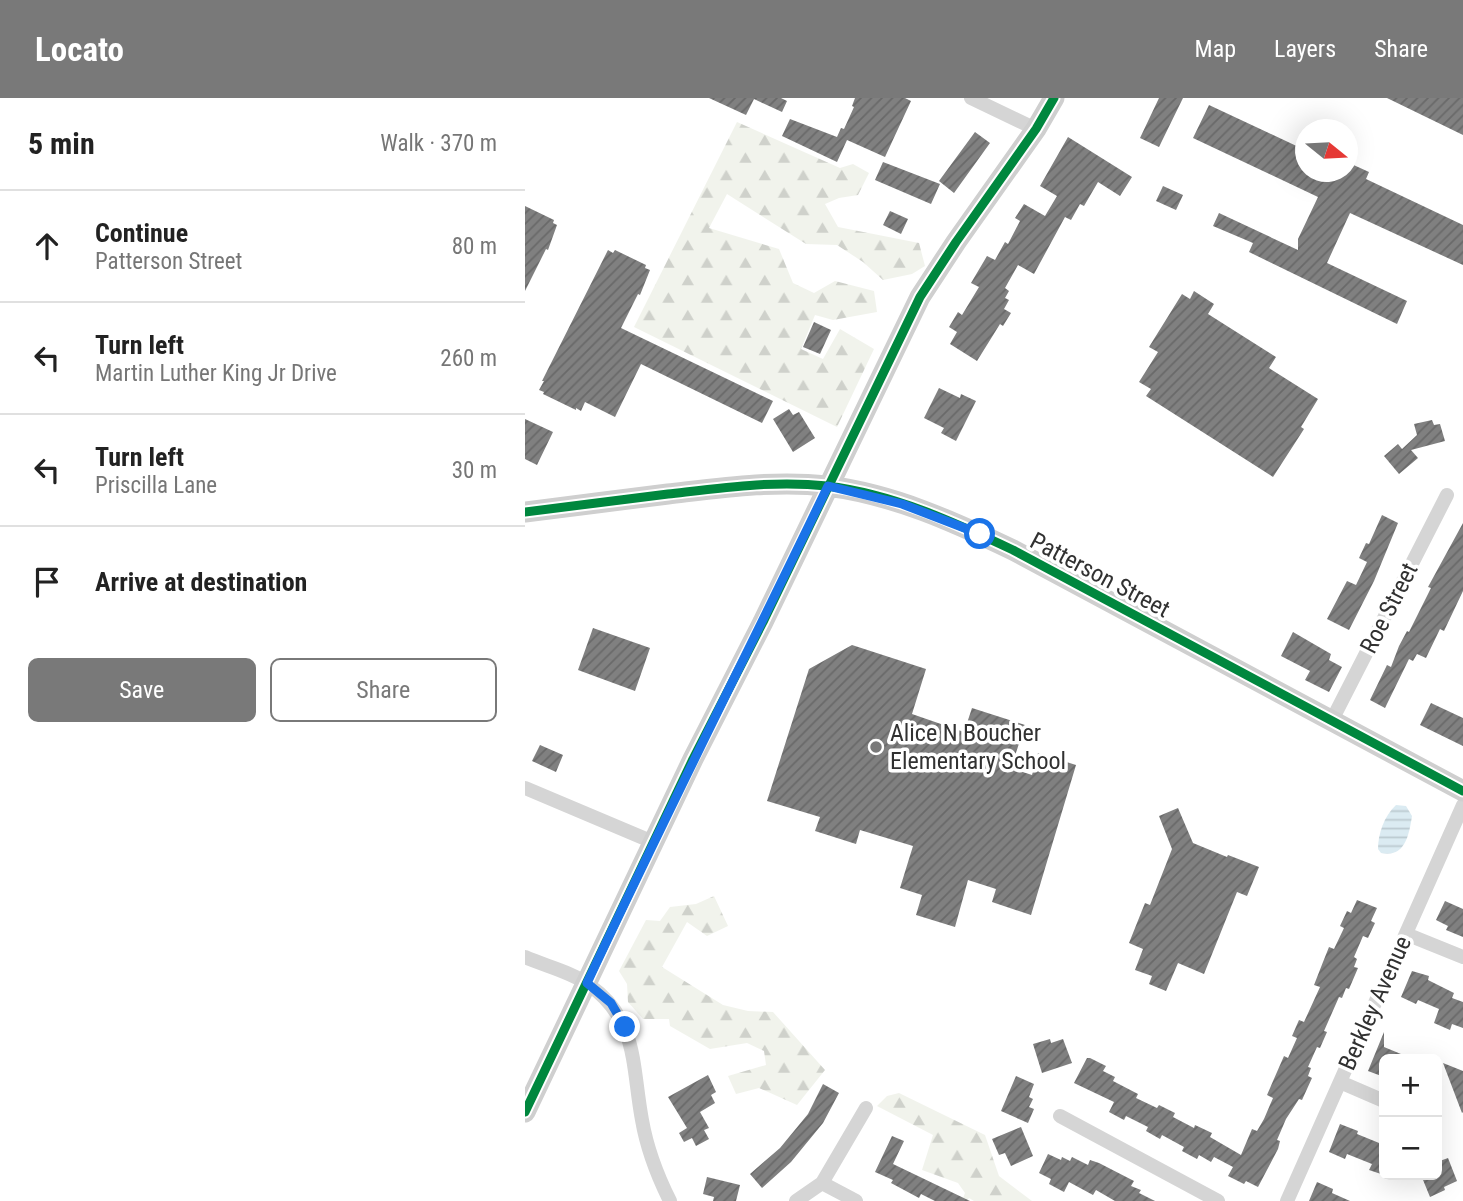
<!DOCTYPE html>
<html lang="en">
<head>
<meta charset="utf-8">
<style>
	body { margin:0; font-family:"Roboto Condensed",sans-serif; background:#f2f2f2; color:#222 }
	.controls { position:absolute; right:21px; bottom:21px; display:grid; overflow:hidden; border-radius:10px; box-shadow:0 7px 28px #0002 }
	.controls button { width:63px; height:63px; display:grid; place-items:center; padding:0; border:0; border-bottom:2px solid #e0e0e0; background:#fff; color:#222; font:35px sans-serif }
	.compass { position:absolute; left:770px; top:21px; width:63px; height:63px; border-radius:50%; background:#fff; box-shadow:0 7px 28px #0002; rotate:108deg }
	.stop { position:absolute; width:21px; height:21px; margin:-16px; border:5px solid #1a73e8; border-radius:50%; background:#fff }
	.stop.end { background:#1a73e8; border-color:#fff; box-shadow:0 2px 7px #0008 }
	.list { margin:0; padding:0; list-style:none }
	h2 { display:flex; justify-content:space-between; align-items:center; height:91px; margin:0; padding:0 28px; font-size:30px }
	h2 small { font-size:23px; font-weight:400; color:#767676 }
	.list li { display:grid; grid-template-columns:46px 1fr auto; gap:21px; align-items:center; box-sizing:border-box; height:112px; padding:0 28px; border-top:2px solid #e0e0e0 }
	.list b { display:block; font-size:26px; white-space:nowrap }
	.list p { margin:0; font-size:23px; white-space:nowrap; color:#767676 }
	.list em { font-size:23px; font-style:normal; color:#767676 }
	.actions { display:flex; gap:14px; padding:21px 28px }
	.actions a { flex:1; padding:16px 0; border:2px solid #797979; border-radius:10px; text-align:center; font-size:24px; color:#797979 }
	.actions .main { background:#797979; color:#fff }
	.icon { flex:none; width:38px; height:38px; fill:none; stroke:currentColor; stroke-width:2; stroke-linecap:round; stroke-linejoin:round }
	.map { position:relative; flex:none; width:938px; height:1103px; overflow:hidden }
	header { display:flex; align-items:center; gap:42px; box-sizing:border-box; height:98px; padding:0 35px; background:#797979; color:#fff }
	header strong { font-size:33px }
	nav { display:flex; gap:38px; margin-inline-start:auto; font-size:24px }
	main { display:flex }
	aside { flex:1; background:#fff }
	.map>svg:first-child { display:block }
</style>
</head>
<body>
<header>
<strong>Locato</strong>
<nav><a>Map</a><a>Layers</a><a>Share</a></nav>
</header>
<main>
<aside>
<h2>5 min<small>Walk · 370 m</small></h2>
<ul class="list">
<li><svg class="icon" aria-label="ahead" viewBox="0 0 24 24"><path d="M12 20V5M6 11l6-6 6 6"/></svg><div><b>Continue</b><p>Patterson Street</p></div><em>80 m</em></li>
<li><svg class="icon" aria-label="left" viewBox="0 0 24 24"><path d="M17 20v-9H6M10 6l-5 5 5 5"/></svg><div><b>Turn left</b><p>Martin Luther King Jr Drive</p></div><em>260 m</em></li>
<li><svg class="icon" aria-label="left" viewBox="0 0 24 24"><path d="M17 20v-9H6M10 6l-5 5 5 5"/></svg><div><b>Turn left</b><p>Priscilla Lane</p></div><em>30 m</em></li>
<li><svg class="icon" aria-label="arrive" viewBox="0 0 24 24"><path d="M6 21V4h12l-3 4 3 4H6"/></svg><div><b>Arrive at destination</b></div></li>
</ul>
<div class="actions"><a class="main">Save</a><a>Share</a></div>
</aside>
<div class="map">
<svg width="938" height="1103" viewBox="0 0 938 1103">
	<defs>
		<pattern id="forest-firs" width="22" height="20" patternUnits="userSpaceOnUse" patternTransform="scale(1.75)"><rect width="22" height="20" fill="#f1f3ec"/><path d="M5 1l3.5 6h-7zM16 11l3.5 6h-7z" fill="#cfd1cb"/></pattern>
		<pattern id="water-rules" width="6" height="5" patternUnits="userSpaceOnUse" patternTransform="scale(1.75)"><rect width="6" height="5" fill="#dbebf2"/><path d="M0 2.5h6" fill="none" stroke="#bccad0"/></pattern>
		<pattern id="building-hatch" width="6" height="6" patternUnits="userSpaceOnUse" patternTransform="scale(1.75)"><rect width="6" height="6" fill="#808080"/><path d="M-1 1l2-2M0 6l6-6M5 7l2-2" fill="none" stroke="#696969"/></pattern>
	</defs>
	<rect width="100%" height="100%" fill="#fff"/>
	<!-- forest -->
	<path fill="url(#forest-firs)" d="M212,24L315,70L328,66L344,75L333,97L314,100L300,106L313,129L394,145L400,168L387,176L358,182L338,164L312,147L281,146L202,96L184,130L254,151L268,185L289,195L310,183L349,193L352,214L308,222L290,217L276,251L298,261L315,231L349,251L312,329L109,229Z
		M189,798L203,828L182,838L162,824L137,869L198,907L223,913L248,914L300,972L272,1007L234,990L211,996L203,978L241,967L239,953L222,945L185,951L145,928L144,921H118L103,904L102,886L94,873L121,822L135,823L145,809L171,806Z
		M374,995L460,1037L474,1078L507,1103H449L444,1100L442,1103H437L440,1095L433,1085L397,1072L408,1037L352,1008L362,998Z"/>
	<!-- water -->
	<path fill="url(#water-rules)" d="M871,707L881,708L887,718C884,737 880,760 856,755L853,751C853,736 859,718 871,707Z"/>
	<!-- building -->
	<path fill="url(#building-hatch)" d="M184,0H256L262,3L257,14L229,1L221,17Z
		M330,0H380L386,3L360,59L322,42L312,64L257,38L265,21L312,39L316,30L319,31L329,9L327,8Z
		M634,0H658L634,49L615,40Z
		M862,0H938V37Z
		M684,7L780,52V74H822V64L844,74L841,81L938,127V167L825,115L802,165L882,203L872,226L724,154L728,145L688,128L694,115L773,152V141L793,99L668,40Z
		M450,34L465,45L429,95L414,83Z
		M543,39L607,79L595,98L573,84L559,108L555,106L546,122L540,119L509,176L493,167L480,190L484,193L480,200L484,202L479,211L486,215L478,228L475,226L452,263L425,246L432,234L424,229L433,214L437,217L454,189L446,185L462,158L470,162L480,144L483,146L495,123L490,120L499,106L520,118L532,98L515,88Z
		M358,64L415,86L406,106L350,82Z
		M638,88L658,97L651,112L631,103Z
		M0,108L29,122L28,125L32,127L23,152L21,151L0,193Z
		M365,113L383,121L376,136L358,127Z
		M83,152L88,155L90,152L121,167L120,170L125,172L115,197L113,196L96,230L248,303L237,325L116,266L90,319L60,304L56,313L51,310V312L18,296L19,294L14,292L19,283H17Z
		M669,193L689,206L683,216L751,259L744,270L793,301L776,329L779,331L748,379L621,298L626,291L614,284L633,254L624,249L657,196L665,201Z
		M289,224L306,232L295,256L278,249Z
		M414,290L435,300L436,296L451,303L431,343L416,335L419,330L399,320Z
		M264,311L268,317L274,314L290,340L268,354L248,321Z
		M0,321L28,334L12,367L0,361Z
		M907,322L909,327L915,326L920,343L886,352L893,360L874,376L859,358L873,346L877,351L892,337L889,326Z
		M857,417L873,425L849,483L824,532L802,521L822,483L831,487L842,464L834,460L841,445L844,446Z
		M938,425V493L919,533L915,531L901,560L892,556L888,563L884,561L860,610L845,602L862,567L866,569L874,548L882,533L884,534L906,490L903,489Z
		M68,530L125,550L110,593L53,572Z
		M768,534L806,556L804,562L817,569L804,594L780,582L785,573L756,558Z
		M327,547L401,571L387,616L439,634L447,610L500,627L486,670L507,677L513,655L551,667L506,817L467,804L471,791L443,782L430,829L391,817L397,797L375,790L388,748L335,732L331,746L290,733L295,719L242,703L284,571Z
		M906,605L938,620V648L895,627Z
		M15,647L38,657L31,674L7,663Z
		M653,710L668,745L702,759L703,757L734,769L722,798L712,794L679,876L653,865L641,893L624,886L627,878L610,872L618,851L604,845L620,805L625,807L647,751L634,718Z
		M832,802L852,810L846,823L850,825L843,840L838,838L829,859L832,861L829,869L833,870L824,891L821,890L817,900L814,899L799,933L802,934L795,950L792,949L783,969L786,970L783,978L787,980L777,1002L774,1001L761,1021L752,1042L755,1043L753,1051L733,1089L721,1083L719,1086L703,1078L708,1069L689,1059L686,1064L674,1057L672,1061L657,1053L659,1049L637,1037L635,1041L621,1033L623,1029L601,1018L599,1022L584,1014L589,1004L549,985L562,960H565L581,968L578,973L590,979L588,983L613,996L611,1000L632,1010L634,1007L650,1015L648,1019L669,1030L670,1027L687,1035L685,1039L716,1057L727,1031L732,1033L739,1021L748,1000L742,997L752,974L759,958L763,960L772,940L767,938L774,922L779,924L795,889L789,887L798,864L804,849L809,851L819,830L815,828L822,813L826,815Z
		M920,803L938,811V839L921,832L923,828L911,822Z
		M887,873L904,878L903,882L929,895L927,900L938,904V930L927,926L925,932L909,925L914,911L893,902L891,906L876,899Z
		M859,934V949L888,961H859V979L843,973Z
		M525,941L526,945L538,941L547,965L517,975L508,946Z
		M918,965L938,973V1014L937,1015Z
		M183,977L191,994L186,997L190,1005L175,1014L184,1030L179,1032L184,1041L171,1048L167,1040L159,1044L154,1035L162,1030L143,999Z
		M491,978L509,986L504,999L508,1001L504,1009L509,1011L503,1025L476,1013Z
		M298,986L314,995L298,1025L266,1064L237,1090L225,1076L255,1050L283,1016Z
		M815,1026L833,1033L832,1036L859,1047V1077L844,1072L847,1066L822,1056L820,1061L804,1054Z
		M496,1029L508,1058L486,1068L480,1055L474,1057L467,1041Z
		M367,1038L379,1043L368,1066L445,1103H410L396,1096L394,1100L366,1085L368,1082L350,1074Z
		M523,1056L536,1062L537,1059L545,1063L547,1059L563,1067L565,1062L574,1065L609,1083L606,1088L616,1092L614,1095L630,1103H590L571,1092L568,1097L544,1084L539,1094L524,1086L526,1081L514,1075Z
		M923,1060L932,1083L919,1089L920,1092L905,1099L896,1077H912V1064Z
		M182,1079L215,1087L211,1103H188L189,1099L178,1096Z
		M792,1084L808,1091L807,1095L825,1103H784Z"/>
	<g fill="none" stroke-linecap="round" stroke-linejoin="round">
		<!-- street -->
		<path stroke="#d5d5d5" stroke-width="14" d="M446,0L511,31
			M806,624L922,397
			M0,690L128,744
			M881,836L938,859
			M0,859C20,868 47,874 64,887C113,921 107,969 117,1022C122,1051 132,1077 145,1103
			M815,984L859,1003
			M535,1018L693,1103
			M297,1085L331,1103
			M271,1103L297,1085L341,1010
			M762,1103L938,707"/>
		<!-- secondary -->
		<path stroke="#cfcfcf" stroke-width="21" d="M0,414C48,408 95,402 143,396C195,390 249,382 302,388C368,396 429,424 488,452L938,693
			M0,1014L168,661L238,524L395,199L431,144L511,31L529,0"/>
		<!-- cycleway casing -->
		<g stroke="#fff" stroke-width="13">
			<path id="cycleway" d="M0,414C48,408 95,402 143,396C195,390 249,382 302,388C368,396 429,424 488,452L938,693
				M0,1014L168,661L238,524L395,199L431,144L511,31L529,0"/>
		</g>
		<!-- cycleway -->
		<use href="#cycleway" stroke="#00873e" stroke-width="9"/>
	</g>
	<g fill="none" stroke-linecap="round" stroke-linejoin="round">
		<!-- route -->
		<path stroke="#1a73e8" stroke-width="9" d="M100,929L86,905L62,885C140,718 223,554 303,388L377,406L455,436"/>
	</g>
	<!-- markers -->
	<circle fill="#797979" stroke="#fff" stroke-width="2.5" cx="351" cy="649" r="7"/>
	<g text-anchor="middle" stroke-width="7" stroke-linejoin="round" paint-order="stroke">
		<!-- street labels -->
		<g font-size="24" fill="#313131" stroke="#fff">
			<text transform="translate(575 477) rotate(28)" y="8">Patterson Street</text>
			<text transform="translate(864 510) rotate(-63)" y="8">Roe Street</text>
			<text transform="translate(850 905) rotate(-66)" y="8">Berkley Avenue</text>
		</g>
		<!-- poi labels -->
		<g font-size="24" fill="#313131" stroke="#fff" text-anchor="start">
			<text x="365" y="643">Alice N Boucher<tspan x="365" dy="28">Elementary School</tspan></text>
		</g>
	</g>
</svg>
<div class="controls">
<button>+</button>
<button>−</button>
</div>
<svg class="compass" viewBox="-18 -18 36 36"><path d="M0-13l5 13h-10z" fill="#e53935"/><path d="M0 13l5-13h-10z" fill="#767676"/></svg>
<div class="stop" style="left:455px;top:436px"></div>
<div class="stop end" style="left:100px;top:929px"></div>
</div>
</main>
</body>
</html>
